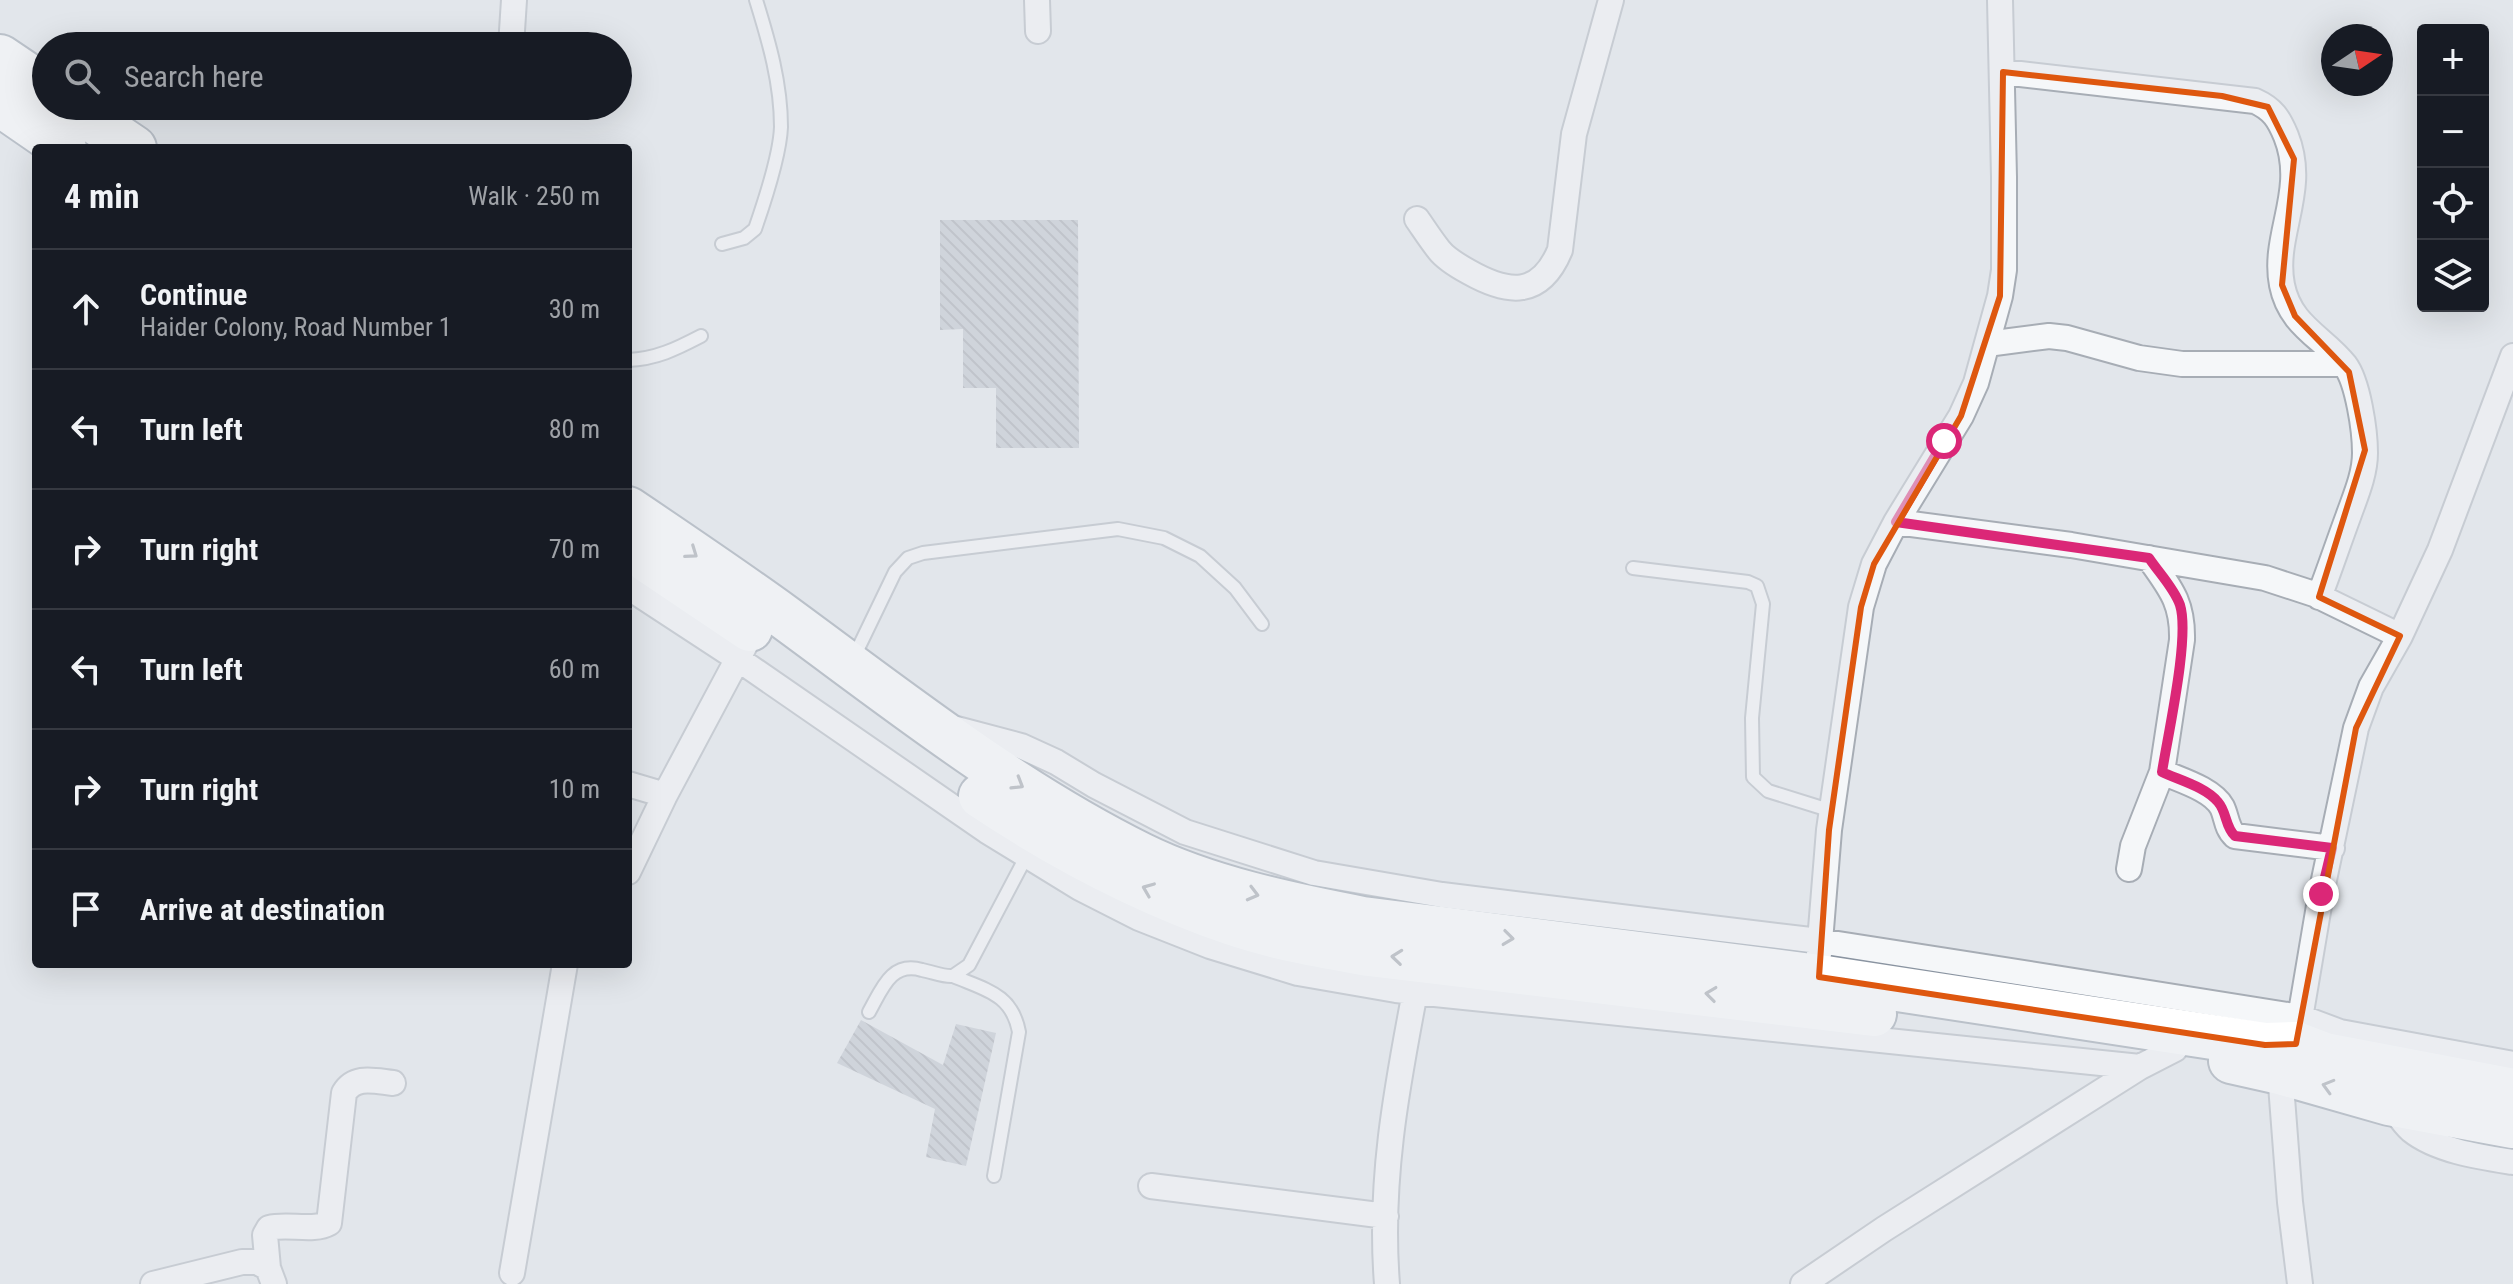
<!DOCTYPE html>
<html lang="en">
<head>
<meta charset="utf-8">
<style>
	body { margin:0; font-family:"Roboto Condensed",sans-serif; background:#20242c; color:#f1f3f6 }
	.controls { position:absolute; right:24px; top:24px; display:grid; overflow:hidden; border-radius:8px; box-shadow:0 8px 32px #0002 }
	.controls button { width:72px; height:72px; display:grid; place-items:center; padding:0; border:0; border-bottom:2px solid #363941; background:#171b24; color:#f1f3f6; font:40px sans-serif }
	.compass { position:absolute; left:2321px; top:24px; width:72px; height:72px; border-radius:50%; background:#171b24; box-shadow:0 8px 32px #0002; rotate:77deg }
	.stop { position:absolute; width:24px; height:24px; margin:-18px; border:6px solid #db2777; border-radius:50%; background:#fff }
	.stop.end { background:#db2777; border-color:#fff; box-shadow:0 2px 8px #0008 }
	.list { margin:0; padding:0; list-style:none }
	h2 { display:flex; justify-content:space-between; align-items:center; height:104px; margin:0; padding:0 32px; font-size:34px }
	h2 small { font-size:26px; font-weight:400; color:#9ea1a6 }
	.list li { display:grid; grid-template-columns:52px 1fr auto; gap:24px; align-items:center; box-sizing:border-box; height:120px; padding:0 32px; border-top:2px solid #363941 }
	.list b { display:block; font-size:30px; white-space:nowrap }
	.list p { margin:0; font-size:26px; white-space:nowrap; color:#9ea1a6 }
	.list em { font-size:26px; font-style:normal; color:#9ea1a6 }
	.icon { flex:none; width:44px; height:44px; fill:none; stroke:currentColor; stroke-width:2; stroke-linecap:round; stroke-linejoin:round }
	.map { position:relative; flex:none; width:2513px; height:1284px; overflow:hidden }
	.search { position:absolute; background:#171b24; box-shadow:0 8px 32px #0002; left:32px; top:32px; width:600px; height:88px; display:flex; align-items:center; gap:20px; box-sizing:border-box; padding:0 28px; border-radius:44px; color:#9ea1a6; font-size:30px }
	.panel { position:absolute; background:#171b24; box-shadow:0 8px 32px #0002; left:32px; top:144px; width:600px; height:824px; border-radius:8px }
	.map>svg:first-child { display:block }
</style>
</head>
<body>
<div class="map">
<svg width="2513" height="1284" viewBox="0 0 2513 1284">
	<defs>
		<pattern id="building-back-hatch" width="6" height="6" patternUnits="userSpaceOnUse" patternTransform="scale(2)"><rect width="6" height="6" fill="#b9bfc8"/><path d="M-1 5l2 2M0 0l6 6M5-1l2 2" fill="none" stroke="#979ca4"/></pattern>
	</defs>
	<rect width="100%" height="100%" fill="#e2e6eb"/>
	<!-- building -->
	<path fill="url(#building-back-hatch)" d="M940,220H1078L1079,448H996V388H963V329L940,330Z
		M861,1020L943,1065L956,1024L996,1033L966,1166L926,1157L935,1109L837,1063Z"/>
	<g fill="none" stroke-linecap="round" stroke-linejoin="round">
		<!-- lane casing -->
		<g stroke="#a7adb5" stroke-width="16">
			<path id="lane" d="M722,244L744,238L755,229C764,203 780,155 781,127C781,83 769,42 756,0
				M628,360C656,359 676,349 701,336
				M1633,568L1748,582L1757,586L1763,604L1752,718L1753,777L1768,791L1832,811
				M854,657L895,572L908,558L923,553L1118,529L1164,538L1200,556L1235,588L1262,624
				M953,976C986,990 1012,994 1019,1032L994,1176
				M869,1012C882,989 891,961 922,970C933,972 943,977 953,976L969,965L1026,857"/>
		</g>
		<!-- street casing -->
		<g stroke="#a7adb5" stroke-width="28">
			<path id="street" d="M1037,0L1038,31
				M511,46L514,0
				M2003,72L2255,101C2273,109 2279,119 2286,136C2308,191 2272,235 2282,285C2290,326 2323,337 2345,365C2358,382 2365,431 2365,453C2365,475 2355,497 2348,517C2338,544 2329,571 2319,597
				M1417,219C1424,229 1431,240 1439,250C1446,259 1458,266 1469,272C1508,294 1540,298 1560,250L1574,134L1611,0
				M1987,344L2049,336L2067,338L2139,358L2182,364H2344
				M1896,522L2071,545L2265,578L2314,594L2400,636
				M628,587L738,659L987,831L1080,888L1139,918L1210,946L1298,973L1396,990L2140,1067
				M957,729L1021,746L1056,762L1094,785L1185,832L1314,873L1442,895L1819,941L2049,977L2300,1017L2340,1032L2513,1064
				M2162,772C2180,780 2212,789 2222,807C2227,817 2226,828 2235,836L2332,848
				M628,784L665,795
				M2129,869L2133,846L2162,772L2182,640C2183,602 2170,588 2149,558
				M628,872L665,795L745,645
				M1819,954L1829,830L1861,607L1874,564L1896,522L1961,416L1976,383L2000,296L2004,270V177L2000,0
				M2298,1030L2321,894L2356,728L2371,687L2400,636L2440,550L2513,356
				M2280,1072L2290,1202L2300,1284
				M2391,1105C2397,1113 2403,1123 2411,1130C2437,1151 2481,1157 2513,1162
				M1151,1186L1386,1216
				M268,1268L265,1235L269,1228C288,1223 313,1232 329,1223L344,1093C355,1075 374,1081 393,1083
				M512,1273L565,964
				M153,1284L242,1262H257L268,1268L274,1284
				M1387,1284C1379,1183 1396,1091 1415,992
				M1803,1284L1884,1229L2140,1067L2175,1049"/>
		</g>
		<!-- highway casing -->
		<g stroke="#8a94a1" stroke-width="48">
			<path id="highway" d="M0,57L46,88
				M0,104L64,148
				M72,106L134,148
				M628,509C680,544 732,579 783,616C899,701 1012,791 1141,855C1208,888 1290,905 1363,919L1819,977L2265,1045L2296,1044L2325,1055L2513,1091
				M628,547L750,629
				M981,796C1059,848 1142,892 1232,923C1276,938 1323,946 1369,954L1874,1014
				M2231,1061L2280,1072L2389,1103L2513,1126"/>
		</g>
		<!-- lane -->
		<use href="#lane" stroke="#f5f7f9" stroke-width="12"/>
		<!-- street -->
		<use href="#street" stroke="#f5f7f9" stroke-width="24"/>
		<!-- highway -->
		<use href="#highway" stroke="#fff" stroke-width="44"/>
	</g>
	<!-- one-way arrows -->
	<defs><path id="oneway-chevron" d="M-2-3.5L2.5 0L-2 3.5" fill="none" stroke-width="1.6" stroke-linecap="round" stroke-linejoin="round" transform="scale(2)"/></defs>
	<g stroke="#949aa1">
		<use href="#oneway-chevron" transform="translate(692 553) rotate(35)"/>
		<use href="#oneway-chevron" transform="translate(1018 784) rotate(31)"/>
		<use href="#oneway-chevron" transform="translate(1148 889) rotate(-158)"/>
		<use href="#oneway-chevron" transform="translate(1253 894) rotate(15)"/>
		<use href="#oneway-chevron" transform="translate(1508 938) rotate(7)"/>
		<use href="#oneway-chevron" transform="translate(1397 957) rotate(-174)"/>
		<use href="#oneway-chevron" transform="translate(1711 994) rotate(-173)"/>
		<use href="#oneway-chevron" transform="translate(2328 1086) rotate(-164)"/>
	</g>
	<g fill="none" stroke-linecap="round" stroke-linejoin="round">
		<!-- route -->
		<path stroke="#db2777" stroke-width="10" d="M1944,441L1896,522L2149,558C2159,573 2174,588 2180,605C2190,637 2168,734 2162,772C2179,780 2206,787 2218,802C2227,812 2225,827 2235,836L2332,848L2321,894"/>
	</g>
	<!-- marked area -->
	<path d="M0 0H2513V1284H0ZM2003,72L2222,96L2268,107L2294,159L2282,285L2295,316L2349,372L2365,450L2319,597L2400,636L2356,728L2296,1044L2265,1045L1819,977L1829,830L1861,607L1874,564L1961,416L2000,296Z" fill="#e2e6eb" fill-opacity=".55" fill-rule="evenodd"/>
	<path fill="none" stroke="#de570f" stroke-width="6" stroke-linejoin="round" d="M2003,72L2222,96L2268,107L2294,159L2282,285L2295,316L2349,372L2365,450L2319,597L2400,636L2356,728L2296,1044L2265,1045L1819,977L1829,830L1861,607L1874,564L1961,416L2000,296Z"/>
</svg>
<div class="controls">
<button>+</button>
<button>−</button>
<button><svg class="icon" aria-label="locate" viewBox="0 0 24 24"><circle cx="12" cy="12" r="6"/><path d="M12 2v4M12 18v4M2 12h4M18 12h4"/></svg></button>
<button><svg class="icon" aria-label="layers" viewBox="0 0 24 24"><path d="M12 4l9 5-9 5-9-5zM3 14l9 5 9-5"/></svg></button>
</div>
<svg class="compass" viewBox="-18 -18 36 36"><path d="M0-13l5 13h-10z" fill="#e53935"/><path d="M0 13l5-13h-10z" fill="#9ea1a6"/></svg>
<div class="stop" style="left:1944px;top:441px"></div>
<div class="stop end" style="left:2321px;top:894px"></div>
<div class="search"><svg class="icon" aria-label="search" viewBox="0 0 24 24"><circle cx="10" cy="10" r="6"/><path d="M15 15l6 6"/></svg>Search here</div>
<section class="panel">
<h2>4 min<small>Walk · 250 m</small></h2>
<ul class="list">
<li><svg class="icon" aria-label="ahead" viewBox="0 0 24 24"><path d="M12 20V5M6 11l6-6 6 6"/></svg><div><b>Continue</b><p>Haider Colony, Road Number 1</p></div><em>30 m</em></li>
<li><svg class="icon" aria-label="left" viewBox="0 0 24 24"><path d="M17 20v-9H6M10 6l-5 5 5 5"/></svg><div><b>Turn left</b></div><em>80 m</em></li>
<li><svg class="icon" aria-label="right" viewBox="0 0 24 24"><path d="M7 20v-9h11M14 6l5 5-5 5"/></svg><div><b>Turn right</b></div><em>70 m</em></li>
<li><svg class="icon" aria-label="left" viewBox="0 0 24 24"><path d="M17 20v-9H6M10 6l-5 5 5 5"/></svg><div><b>Turn left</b></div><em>60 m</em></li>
<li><svg class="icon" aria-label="right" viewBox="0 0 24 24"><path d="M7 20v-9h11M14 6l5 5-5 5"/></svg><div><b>Turn right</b></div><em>10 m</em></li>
<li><svg class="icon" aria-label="arrive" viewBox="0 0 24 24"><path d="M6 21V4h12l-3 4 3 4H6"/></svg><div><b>Arrive at destination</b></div></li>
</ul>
</section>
</div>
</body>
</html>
